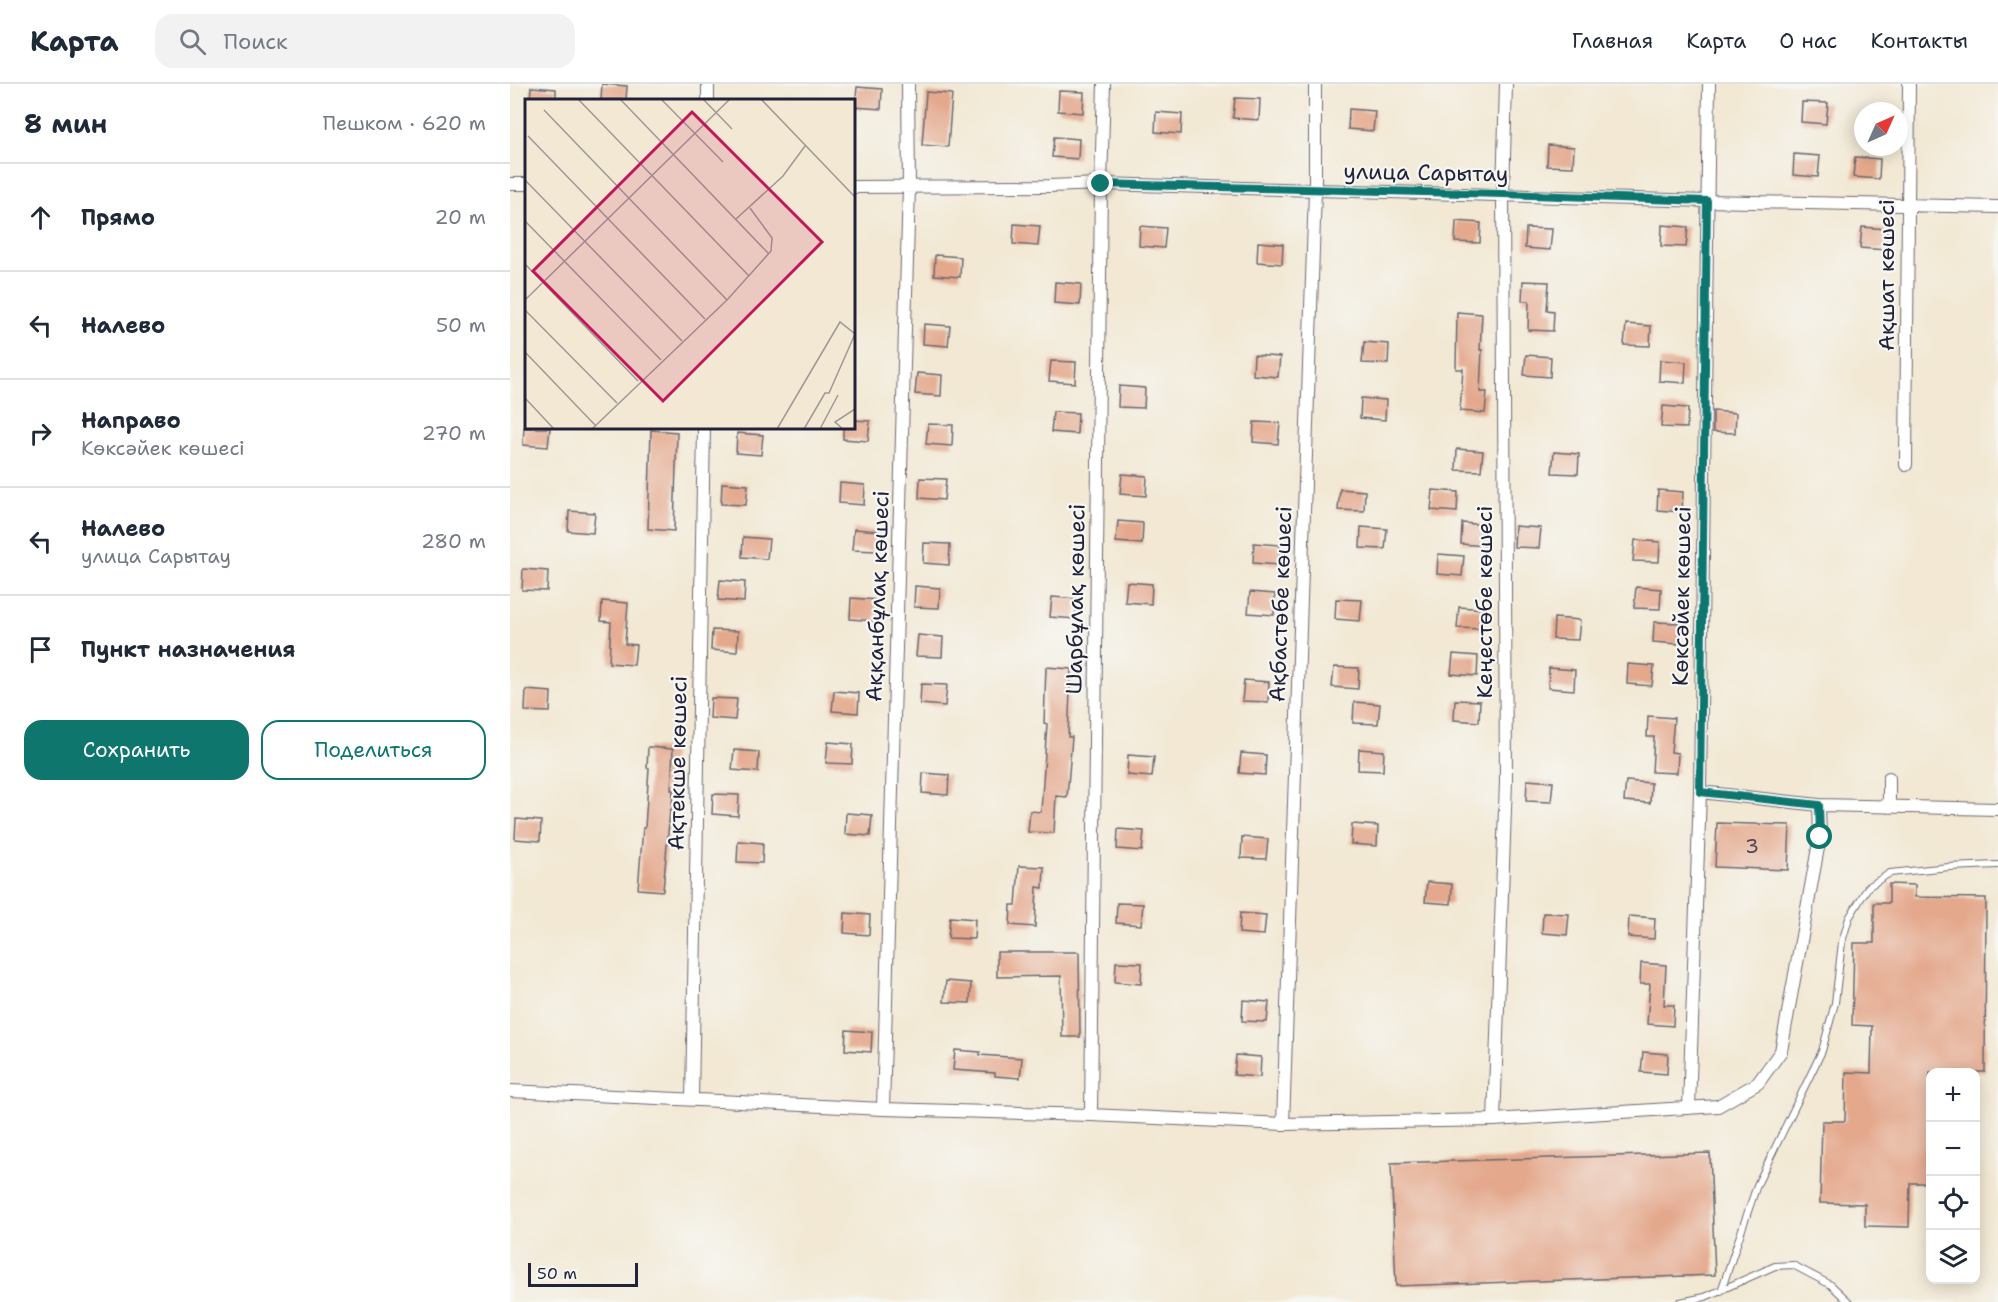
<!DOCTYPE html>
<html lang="ru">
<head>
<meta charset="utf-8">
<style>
	body { margin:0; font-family:"Shantell Sans",sans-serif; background:#f2f2f3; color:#1f2937 }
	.controls { position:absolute; right:18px; bottom:18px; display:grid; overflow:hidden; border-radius:12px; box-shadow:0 3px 15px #0003 }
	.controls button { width:54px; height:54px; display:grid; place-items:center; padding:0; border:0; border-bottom:2px solid #e0e1e3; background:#fff; color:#1f2937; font:30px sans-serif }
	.compass { position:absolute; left:1344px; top:18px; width:54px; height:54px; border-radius:50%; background:#fff; box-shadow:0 3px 15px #0003; rotate:45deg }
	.scale { position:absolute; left:18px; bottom:15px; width:110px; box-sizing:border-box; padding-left:6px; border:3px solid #22223b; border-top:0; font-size:16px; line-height:21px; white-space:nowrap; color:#22223b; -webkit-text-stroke:4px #f6f6f2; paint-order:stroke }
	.stop { position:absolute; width:18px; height:18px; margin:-14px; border:4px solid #0f766e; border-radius:50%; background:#fff }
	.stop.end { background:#0f766e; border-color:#fff; box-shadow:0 2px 6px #0008 }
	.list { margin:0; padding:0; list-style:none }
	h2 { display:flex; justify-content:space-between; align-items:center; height:78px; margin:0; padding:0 24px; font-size:26px }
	h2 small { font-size:20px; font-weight:400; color:#747a83 }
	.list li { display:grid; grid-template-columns:39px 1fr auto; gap:18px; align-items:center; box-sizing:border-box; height:108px; padding:0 24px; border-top:2px solid #e0e1e3 }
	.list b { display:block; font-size:22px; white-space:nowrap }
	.list p { margin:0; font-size:20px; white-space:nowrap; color:#747a83 }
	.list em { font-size:20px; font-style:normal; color:#747a83 }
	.actions { display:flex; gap:12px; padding:18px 24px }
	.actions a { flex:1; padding:14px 0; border:2px solid #0f766e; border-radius:18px; text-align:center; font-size:21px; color:#0f766e }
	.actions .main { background:#0f766e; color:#fff }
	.icon { flex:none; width:33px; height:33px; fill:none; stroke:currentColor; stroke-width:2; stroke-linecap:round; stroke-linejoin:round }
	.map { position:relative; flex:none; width:1488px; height:1218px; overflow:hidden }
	header { display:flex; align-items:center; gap:36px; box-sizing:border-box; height:84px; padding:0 30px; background:#fff; border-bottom:2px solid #e0e1e3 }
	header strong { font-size:28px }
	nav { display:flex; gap:33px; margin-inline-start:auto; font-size:21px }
	.search { width:420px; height:54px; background:#f2f2f3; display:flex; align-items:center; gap:15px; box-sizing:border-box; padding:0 21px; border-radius:18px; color:#747a83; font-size:22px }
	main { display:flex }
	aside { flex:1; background:#fff }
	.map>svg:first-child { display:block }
</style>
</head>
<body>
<header>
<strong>Карта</strong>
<div class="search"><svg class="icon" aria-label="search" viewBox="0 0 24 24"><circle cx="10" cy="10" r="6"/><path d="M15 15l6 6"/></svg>Поиск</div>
<nav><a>Главная</a><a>Карта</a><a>О нас</a><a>Контакты</a></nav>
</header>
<main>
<aside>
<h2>8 мин<small>Пешком · 620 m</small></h2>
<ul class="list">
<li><svg class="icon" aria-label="ahead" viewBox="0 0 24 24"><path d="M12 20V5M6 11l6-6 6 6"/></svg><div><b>Прямо</b></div><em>20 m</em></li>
<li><svg class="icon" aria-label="left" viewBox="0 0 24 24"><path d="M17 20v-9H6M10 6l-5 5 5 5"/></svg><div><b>Налево</b></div><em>50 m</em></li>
<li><svg class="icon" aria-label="right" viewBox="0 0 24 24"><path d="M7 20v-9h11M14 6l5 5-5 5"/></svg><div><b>Направо</b><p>Көксәйек көшесі</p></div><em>270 m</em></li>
<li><svg class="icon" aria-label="left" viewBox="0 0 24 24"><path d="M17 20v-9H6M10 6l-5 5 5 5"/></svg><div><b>Налево</b><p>улица Сарытау</p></div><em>280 m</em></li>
<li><svg class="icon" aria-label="arrive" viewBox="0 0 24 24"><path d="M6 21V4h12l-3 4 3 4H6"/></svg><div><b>Пункт назначения</b></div></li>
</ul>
<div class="actions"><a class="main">Сохранить</a><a>Поделиться</a></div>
</aside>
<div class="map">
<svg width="1488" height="1218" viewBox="0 0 1488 1218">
	<rect width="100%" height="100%" fill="#f6f6f2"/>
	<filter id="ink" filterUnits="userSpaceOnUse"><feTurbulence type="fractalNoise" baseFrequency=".0167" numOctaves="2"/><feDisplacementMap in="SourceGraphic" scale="12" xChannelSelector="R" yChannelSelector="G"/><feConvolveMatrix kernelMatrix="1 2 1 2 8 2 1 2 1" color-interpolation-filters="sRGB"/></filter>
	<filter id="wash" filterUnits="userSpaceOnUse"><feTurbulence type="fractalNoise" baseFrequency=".008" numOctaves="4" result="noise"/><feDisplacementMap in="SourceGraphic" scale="24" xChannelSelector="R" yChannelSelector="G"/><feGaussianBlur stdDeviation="1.35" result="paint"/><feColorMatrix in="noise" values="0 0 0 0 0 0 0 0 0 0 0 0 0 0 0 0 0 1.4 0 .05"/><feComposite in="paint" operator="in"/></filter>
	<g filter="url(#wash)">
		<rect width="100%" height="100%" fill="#f2e8d3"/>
		<g id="blocks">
			<!-- building -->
			<path fill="#e4a98d" d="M92,0L117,2L116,16H91Z
				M21,3L46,5V16H20Z
				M347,3L372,5L371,25L345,23Z
				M549,7L574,8L573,29L548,27Z
				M416,8L442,10L438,63L412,61Z
				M725,14L750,15L749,36L723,34Z
				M1292,18L1318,19L1316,40L1291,38Z
				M839,25L865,27L863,47L838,45Z
				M646,28L672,30L671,50L645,48Z
				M544,53L569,55L568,75L542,73Z
				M1038,61L1064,63L1063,83L1037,82Z
				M1284,70L1310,72L1308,93L1283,91Z
				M1345,73L1370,75L1369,95L1343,93Z
				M946,137L971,139L970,159L945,158Z
				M504,140L530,142L528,162L503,160Z
				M1152,141L1178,143L1176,163L1151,162Z
				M630,142L656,144L654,164L629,162Z
				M1352,143L1377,145L1376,166L1350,164Z
				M1016,144L1042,145L1040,166L1015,164Z
				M748,158L773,160L772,180L747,178Z
				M425,171L451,173L450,193L424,191Z
				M1013,197L1039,198L1037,226L1044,227L1043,247L1018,246L1019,217H1012Z
				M545,198L571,200L570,221L544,219Z
				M947,228L972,230L970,266H972L970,308H977L975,329L950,327L953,285H946Z
				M414,240L440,242L438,262L413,260Z
				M1116,240L1141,242L1140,262L1114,261Z
				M854,258L879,260L878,280L852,279Z
				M744,271L770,273L768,293L743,291Z
				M1016,271L1041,273L1040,293L1014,291Z
				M1150,276L1176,278L1175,299L1149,297Z
				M541,277L566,278L565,299L539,297Z
				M407,289L432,291L431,312L405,310Z
				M609,302L635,304L634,324L608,323Z
				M851,314L876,316L875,336L850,334Z
				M1153,322L1178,324L1177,344L1151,343Z
				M1203,327L1226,329L1225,349L1203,348Z
				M543,328L568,329L567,350L541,348Z
				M344,336L360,337L358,357L333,355V344H344Z
				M744,338L770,339L768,360L743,358Z
				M418,340L443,341L442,362L416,360Z
				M14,344H40L38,363L13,361Z
				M141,346L167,348L164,447L138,445Z
				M227,349L253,351L251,371L226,369Z
				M947,365L973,367L971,387L946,386Z
				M1044,368L1069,370L1068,390L1042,389Z
				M612,390L637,392L636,412L610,410Z
				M410,394L436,395L434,416L409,414Z
				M212,399L238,401L236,421L211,420Z
				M330,399L355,401L354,421L329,419Z
				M830,405L855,407L854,427L828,426Z
				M923,406L948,408L947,428L921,426Z
				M1148,406L1173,408L1172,428L1147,426Z
				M59,427L85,429L83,449L58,447Z
				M608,437L633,439L632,460L606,458Z
				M952,439L978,441L976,462L951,460Z
				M1005,442L1031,444L1029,464L1004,463Z
				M851,443L877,445L875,465L850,464Z
				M344,445L369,447L368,467L342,466Z
				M233,453L259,455L257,475L232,473Z
				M1125,456L1150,458L1149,478L1123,477Z
				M414,459L440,460L439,481L413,479Z
				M744,459L770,461L769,481L743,479Z
				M928,470L954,472L952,492L927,490Z
				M13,485L38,487L37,507L12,506Z
				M210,496L235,498L234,518L208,516Z
				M617,498L642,500L641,520L615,518Z
				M405,502L430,504L429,524L404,523Z
				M1126,503L1151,505L1150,525L1124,524Z
				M740,508L765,510L764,531L738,529Z
				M542,513L567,515L566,535L540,533Z
				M341,514L367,516L365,537L340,535Z
				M826,515L852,516L850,537L825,535Z
				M92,517L118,519L115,560L126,561L124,581L99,579L101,538L91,537Z
				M949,523L974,525L973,545L947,544Z
				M1044,534L1070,536L1068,556L1043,555Z
				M1144,538L1170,539L1168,560L1143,558Z
				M202,546L228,547L227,568L201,566Z
				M408,551L433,553L432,573L406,572Z
				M943,570L968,572L967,592L941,590Z
				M1118,580L1144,582L1142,602L1117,600Z
				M536,583L561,585L558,653H562L557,713L546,712L544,749L518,748L520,727L531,728L537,640L534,639Z
				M824,583L849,584L848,605L822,603Z
				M1039,584L1065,586L1064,606L1038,604Z
				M734,596L759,598L758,618L732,617Z
				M411,600L437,601L435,622L410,620Z
				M16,606L41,608L40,628L15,627Z
				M324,607L349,609L348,629L322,627Z
				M201,614L227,615L225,636L200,634Z
				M945,616L970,617L969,638L944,636Z
				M844,618L870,620L868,640L843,639Z
				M1138,632L1164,634L1161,668L1168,669L1167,689L1142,688L1144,653H1137Z
				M318,658L343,660L342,680L316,679Z
				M138,663L163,665L161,706H163L162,726H160L153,807L128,805L133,744H135L139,684H137Z
				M849,665L874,667L873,687L848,686Z
				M224,666L249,668L248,688L222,686Z
				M731,669L756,671L755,691L729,689Z
				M618,671L644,673L642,693L617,691Z
				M413,689L439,691L438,711L412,709Z
				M1017,696L1043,698L1041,718L1016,717Z
				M1116,697L1141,699L1140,719L1114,717Z
				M203,710L229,711L228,732L202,730Z
				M336,729L362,731L360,752L335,750Z
				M6,735L31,737L30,757L5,755Z
				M1207,739L1280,741L1278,786L1205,783Z
				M842,740L868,742L867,762L841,760Z
				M608,745L634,747L632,767L607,765Z
				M732,753L758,755L756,775L731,774Z
				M228,757L253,759L252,779L227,778Z
				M509,782L534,783L533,804L527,803L525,843L500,841L501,821H506Z
				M917,798L942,800L941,820L915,818Z
				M1379,800L1405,801V813L1476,814L1475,988H1420V1099H1400L1399,1143L1355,1142V1120L1310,1119L1312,1037H1335L1336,988L1361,989L1362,942L1342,941L1344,859H1364V819H1379Z
				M607,819L633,820L631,841L606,839Z
				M335,829L360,831L359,851L334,849Z
				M730,829L756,831L754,851L729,849Z
				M1033,829L1059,830L1057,851L1032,849Z
				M1119,832L1145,834L1144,855L1118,853Z
				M440,833L465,835L464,855L438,854Z
				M487,868H569L570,953H552L551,892L487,893Z
				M606,878L632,879L631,900L605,898Z
				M1131,879L1156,881L1154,921H1164L1163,942L1137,940L1140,900H1130Z
				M436,897L461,899L460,919L434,918Z
				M733,916L759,918L757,938L732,937Z
				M336,946L362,948L361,968L335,966Z
				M445,966L470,968V971L512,974L510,994L485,992V989L443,986Z
				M1133,968L1158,970L1157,990L1131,988Z
				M726,971L751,973L750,993L724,991Z
				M1200,1069L1205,1191L886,1202L881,1079Z"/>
		</g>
	</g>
	<g filter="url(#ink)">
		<use href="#blocks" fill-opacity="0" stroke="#6b6770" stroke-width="1.5"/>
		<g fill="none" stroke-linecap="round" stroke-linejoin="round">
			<!-- lane casing -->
			<g stroke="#6b6770" stroke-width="8">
				<path id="lane" d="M1211,1207L1247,1101L1312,967L1325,919L1332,858L1339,834L1358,803L1380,789L1439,783L1488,781
					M1170,1218L1195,1213L1265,1182L1283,1181L1321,1201L1339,1218"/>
			</g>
			<!-- street casing -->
			<g stroke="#6b6770" stroke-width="14">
				<path id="street" d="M198,0V16
					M0,100H16
					M344,103L539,102L591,100L1197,117L1488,123
					M1396,381L1399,0
					M1190,708L1309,721L1488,725
					M1379,723V694
					M0,1007L373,1025L581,1031L773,1040L984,1036L1208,1022L1248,999L1271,967L1310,753L1309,721
					M182,1015L194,344
					M1179,1024L1190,708L1199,0
					M373,1025L399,103L398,0
					M581,1031L591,100L594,0
					M984,1036L996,697L993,110L996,0
					M773,1040L805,107V0"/>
			</g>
			<!-- lane -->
			<use href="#lane" stroke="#fff" stroke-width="6"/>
			<!-- street -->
			<use href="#street" stroke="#fff" stroke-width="12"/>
		</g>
	</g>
	<g fill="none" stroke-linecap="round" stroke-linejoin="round" filter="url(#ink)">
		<!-- route -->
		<path stroke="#0f766e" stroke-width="8" d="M591,100L993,110L1197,117L1190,708L1309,721L1310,753"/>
	</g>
	<g text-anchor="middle" stroke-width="4.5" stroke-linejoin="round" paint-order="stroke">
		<!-- number labels -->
		<g font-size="20" fill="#524450">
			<text x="1242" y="769">3</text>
		</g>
		<!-- street labels -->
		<g font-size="22" fill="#22223b" stroke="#f6f6f2">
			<text transform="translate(916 88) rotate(1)" y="8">улица Сарытау</text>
			<text transform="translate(1376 191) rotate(-90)" y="8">Ақшат көшесі</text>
			<text transform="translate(367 512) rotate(-88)" y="8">Аққанбұлақ көшесі</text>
			<text transform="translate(1171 512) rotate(-89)" y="8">Көксәйек көшесі</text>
			<text transform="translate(565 515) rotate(-89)" y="8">Шарбұлақ көшесі</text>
			<text transform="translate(974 518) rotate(-90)" y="8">Кеңестөбе көшесі</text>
			<text transform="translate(770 520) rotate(-88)" y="8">Ақбастөбе көшесі</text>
			<text transform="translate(167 679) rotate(-89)" y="8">Ақтекше көшесі</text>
		</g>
	</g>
	<!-- overview -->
	<g transform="translate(15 15)">
		<rect width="330" height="330" fill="#f2e8d3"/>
		<path fill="none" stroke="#9f9996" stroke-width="1.5" d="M53,0L224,177M95,0L244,155M136,0L198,63M178,0L207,30M236,0L330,98M19,11L202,201M3,37L180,220M0,81L157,242M211,120L258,77L280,47M0,122L136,261M0,165L113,282M0,201L205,0M0,211L92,304M0,253L70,326M0,299L29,330M67,330L202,201L246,152L247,139L225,109M252,330L315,223L330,235L304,294H300L279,330M295,330L313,296M318,330L310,323L330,310"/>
		<path fill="#c2185b" fill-opacity="0.15" stroke="#c2185b" stroke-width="3" d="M167,13L297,143L138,302L8,172Z"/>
		<rect width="330" height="330" fill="none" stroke="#22223b" stroke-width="3"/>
	</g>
</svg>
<div class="controls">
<button>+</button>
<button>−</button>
<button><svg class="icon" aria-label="locate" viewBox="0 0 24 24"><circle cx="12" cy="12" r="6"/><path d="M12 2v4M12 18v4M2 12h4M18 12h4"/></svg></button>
<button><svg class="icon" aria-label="layers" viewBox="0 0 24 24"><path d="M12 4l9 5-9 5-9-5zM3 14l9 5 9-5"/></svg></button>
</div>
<svg class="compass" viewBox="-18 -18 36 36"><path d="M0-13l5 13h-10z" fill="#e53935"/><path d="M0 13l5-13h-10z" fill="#747a83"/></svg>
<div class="scale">50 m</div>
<div class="stop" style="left:1310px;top:753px"></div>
<div class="stop end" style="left:591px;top:100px"></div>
</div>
</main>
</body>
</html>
